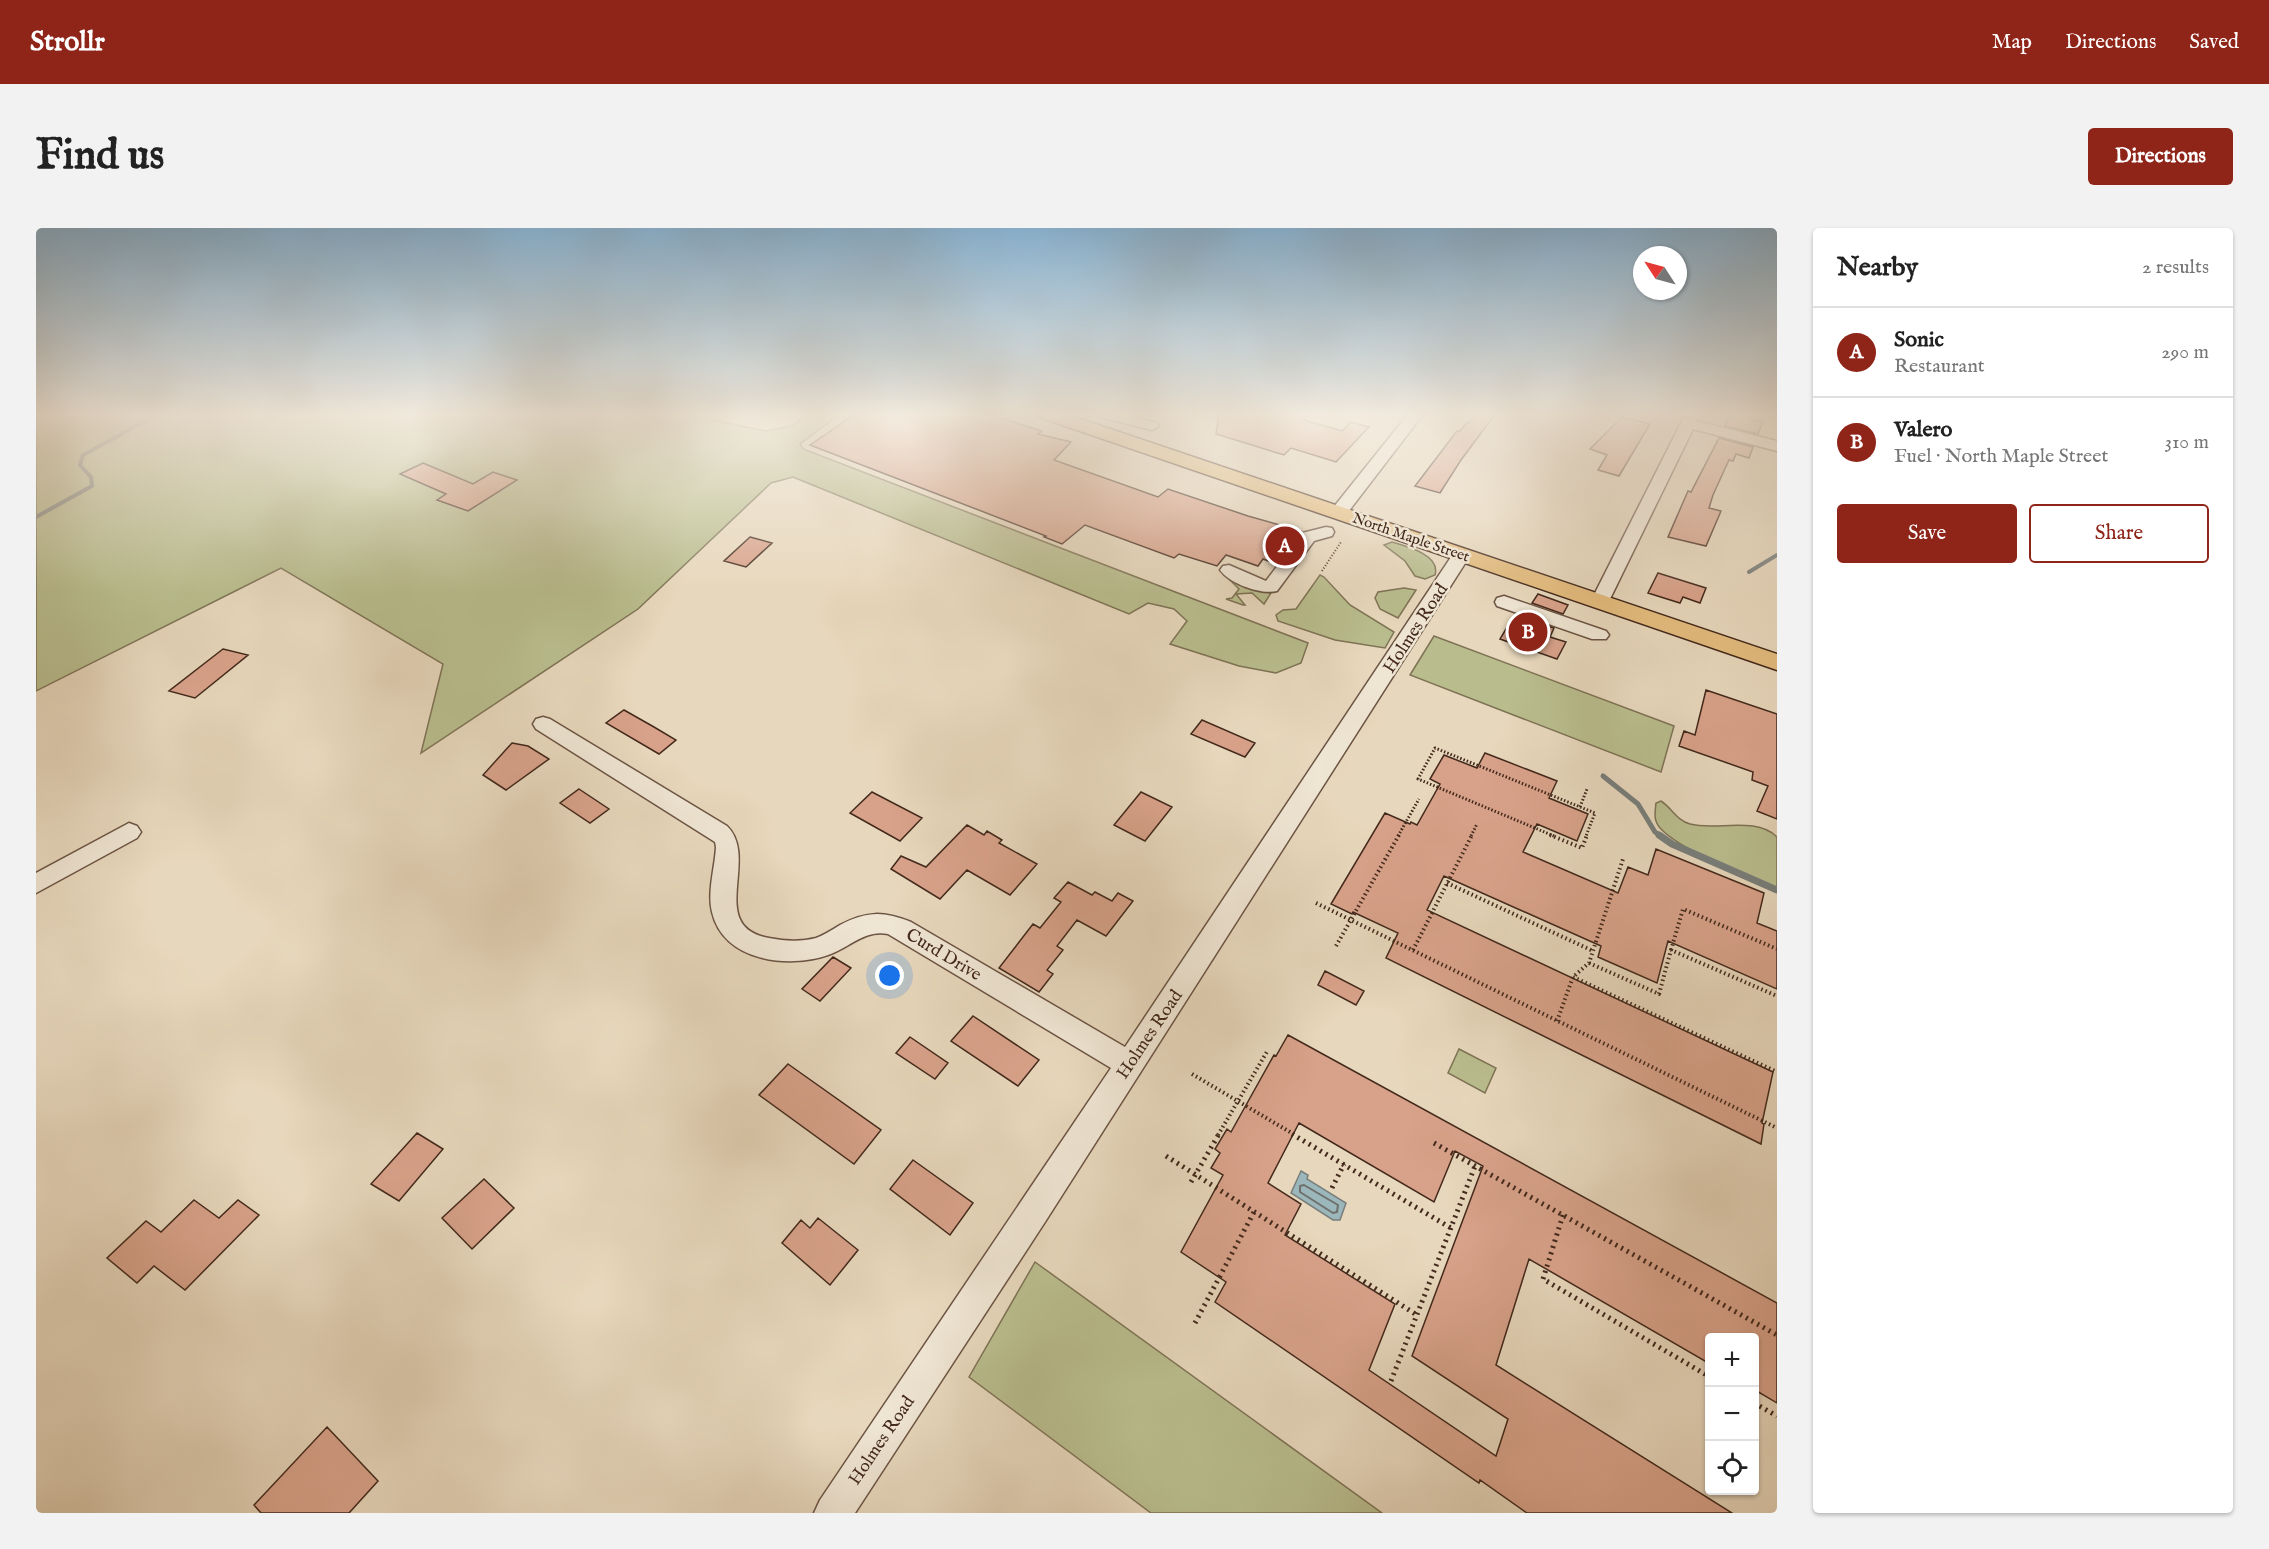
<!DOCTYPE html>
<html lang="en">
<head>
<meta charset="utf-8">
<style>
	body { margin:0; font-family:"IM FELL English",serif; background:#f2f2f2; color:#222 }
	.controls { position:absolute; right:18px; bottom:18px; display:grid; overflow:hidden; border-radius:6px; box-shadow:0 2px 4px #0004 }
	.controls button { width:54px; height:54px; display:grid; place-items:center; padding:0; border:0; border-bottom:2px solid #e0e0e0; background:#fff; color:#222; font:30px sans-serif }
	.compass { position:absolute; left:1597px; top:18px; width:54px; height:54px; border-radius:50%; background:#fff; box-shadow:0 2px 4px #0004; rotate:306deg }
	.you { position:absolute; left:854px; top:748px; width:21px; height:21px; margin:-15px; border:4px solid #fff; border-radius:50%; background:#1a73e8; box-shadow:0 0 0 9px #1a73e833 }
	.badge { display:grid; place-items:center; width:39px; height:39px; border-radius:50%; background:#8f2418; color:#fff; font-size:20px; font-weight:700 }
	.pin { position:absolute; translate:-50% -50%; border:3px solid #fff; box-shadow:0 2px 6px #0006 }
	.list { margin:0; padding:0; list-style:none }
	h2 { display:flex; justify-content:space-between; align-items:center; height:78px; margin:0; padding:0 24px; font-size:26px }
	h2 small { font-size:20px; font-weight:400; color:#767676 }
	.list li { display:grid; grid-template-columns:39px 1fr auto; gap:18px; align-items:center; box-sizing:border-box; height:90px; padding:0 24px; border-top:2px solid #e0e0e0 }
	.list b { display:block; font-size:22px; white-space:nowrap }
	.list p { margin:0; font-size:20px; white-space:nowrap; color:#767676 }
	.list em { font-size:20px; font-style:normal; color:#767676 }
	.actions { display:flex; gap:12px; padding:18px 24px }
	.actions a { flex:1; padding:14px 0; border:2px solid #8f2418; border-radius:6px; text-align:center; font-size:21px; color:#8f2418 }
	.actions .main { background:#8f2418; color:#fff }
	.icon { flex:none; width:33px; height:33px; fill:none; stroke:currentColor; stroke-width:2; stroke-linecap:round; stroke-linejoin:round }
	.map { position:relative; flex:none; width:1741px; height:1285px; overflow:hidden; border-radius:6px }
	header { display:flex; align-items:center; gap:36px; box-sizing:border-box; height:84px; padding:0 30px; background:#8f2418; color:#fff }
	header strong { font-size:28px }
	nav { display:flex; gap:33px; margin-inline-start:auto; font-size:21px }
	.intro { display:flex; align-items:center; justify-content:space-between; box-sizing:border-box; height:144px; padding:0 36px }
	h1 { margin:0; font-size:42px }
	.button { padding:15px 27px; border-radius:6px; background:#8f2418; color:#fff; font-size:21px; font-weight:700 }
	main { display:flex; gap:36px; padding:0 36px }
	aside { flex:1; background:#fff; border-radius:6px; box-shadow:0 2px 4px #0004 }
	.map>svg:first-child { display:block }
</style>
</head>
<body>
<header>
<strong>Strollr</strong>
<nav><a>Map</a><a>Directions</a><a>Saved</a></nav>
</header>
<div class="intro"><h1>Find us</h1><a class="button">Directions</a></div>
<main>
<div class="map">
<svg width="1741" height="1285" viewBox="0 0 1741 1285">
	<rect width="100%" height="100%" fill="#e7d7bc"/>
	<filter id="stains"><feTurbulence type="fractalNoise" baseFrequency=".00333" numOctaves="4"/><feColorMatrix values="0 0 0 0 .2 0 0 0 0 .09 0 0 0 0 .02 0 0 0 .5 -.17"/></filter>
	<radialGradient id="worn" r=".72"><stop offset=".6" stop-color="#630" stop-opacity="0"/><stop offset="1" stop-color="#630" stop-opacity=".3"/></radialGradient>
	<!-- green -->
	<path fill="#b9bd8e" stroke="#7e7355" stroke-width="1.5" d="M0,185H645L729,203L756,198L773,185H805L764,216L767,221L1272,415L1265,435L1240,445L1203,438L1134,416L1151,393L1138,381L1112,375L1093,386L757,249L735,255L602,381L385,525L407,436L245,340L0,463Z
		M1356,314C1370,318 1405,327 1399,347L1389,351L1379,348L1369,333L1348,317Z
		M1284,347L1288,349L1314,377L1358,404L1349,420L1299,412L1242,393L1240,387L1247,382L1260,381Z
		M1196,351L1209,358L1235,365L1228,376L1216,365L1200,366L1209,377H1207L1190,371L1196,370L1203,361L1194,352Z
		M1368,360L1380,362L1362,390L1344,381L1339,370L1342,364Z
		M1398,408L1638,498L1625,544L1374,447Z
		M1625,573C1636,580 1640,592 1654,596C1680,603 1720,588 1741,609V661C1712,649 1646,623 1625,601C1617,593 1619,585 1620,575Z
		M1423,821L1460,840L1449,865L1412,845Z
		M999,1034L1346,1285H1115L933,1149Z"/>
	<!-- water -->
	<path fill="#9bb7bb" stroke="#787e7b" stroke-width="1.5" d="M1265,943L1272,947L1271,951L1310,975L1304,992H1297L1255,965Z"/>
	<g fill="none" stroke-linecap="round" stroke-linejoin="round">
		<!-- shore -->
		<path stroke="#6f706c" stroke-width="2" d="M1268,957L1302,977L1301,984L1297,985L1264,964V958Z"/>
		<!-- stream-far2 -->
		<path stroke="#787e7b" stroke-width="4" d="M0,289L56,258L55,249L44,237L47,227L124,185
			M1713,344L1741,327"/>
		<!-- stream-far1 -->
		<path stroke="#787e7b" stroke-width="5" d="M1567,548L1602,576L1619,604L1625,608"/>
		<!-- stream -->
		<path stroke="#787e7b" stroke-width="7" d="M1623,607L1636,616L1741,662"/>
	</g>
	<!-- building -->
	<path fill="#d8a28a" stroke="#43291c" stroke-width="1.5" fill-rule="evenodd" d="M821,185H944L958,188L1006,203L1002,206L1035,214L1018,232L1122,269L1132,261L1212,288L1265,303L1240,336L1227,331L1222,338L1190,327L1181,338L1143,326L1138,330L1049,297L1026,316L1008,309L1010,308L774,217Z
		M1183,185H1276L1268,192L1306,203L1315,194L1333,199L1300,234L1255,220L1248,227L1180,206Z
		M1440,185H1460L1425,232L1404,265L1379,258L1421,203H1424L1431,194L1433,195Z
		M1694,185H1716L1713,191L1727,194L1722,206L1689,198Z
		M1586,189L1614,196L1583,248L1562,242L1571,227L1554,221Z
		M1683,210L1717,219L1713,230L1700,226L1697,233L1693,232L1677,267L1673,280L1685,283L1670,318L1632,309L1652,263L1655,264Z
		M387,235L437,256L457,244L481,252L432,283L401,272L410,266L364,246Z
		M714,309L736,315L710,339L688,333Z
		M1622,345L1670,360L1664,375L1647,369L1644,375L1612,365Z
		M1502,366L1532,377L1527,386L1496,375Z
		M1487,390L1518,400L1514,409L1530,414L1521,431L1464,411L1473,396L1482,399Z
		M187,421L212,427L159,470L133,463Z
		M1670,462L1741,486V591L1721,583L1732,558L1716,552L1717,544L1643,518L1648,503L1659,507Z
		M588,482L618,499L640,512L623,526L570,495Z
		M1166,492L1219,515L1209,529L1155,506Z
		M476,515L492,518L513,531L470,562L447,547Z
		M1449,525L1521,553L1513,570L1552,586L1541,613L1501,596L1487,624L1582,665L1592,639L1612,647L1620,621L1728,665L1721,695L1741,703V761L1632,713L1621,755L1562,729L1565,718L1408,648L1391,682L1737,844L1726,895L1728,896L1725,916L1350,730L1362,705L1317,684L1316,686L1295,676L1349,585L1374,596L1375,594L1381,597L1404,556L1394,551L1408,527L1441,540Z
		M543,561L573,581L554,595L524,575Z
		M836,564L886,590L864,613L814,585Z
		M1105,564L1136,579L1109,613L1078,597Z
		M931,597L948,607L951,603L966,612L963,615L1001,636L974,667L931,642L904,671L855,641L865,628L890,639Z
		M1032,654L1056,667L1059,664L1076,673L1082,665L1097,673L1070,708L1041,692L1021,718L1027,722L1011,742L1017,746L1003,764L963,740L997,696L1004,700L1025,674L1018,670Z
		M797,729L815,740L784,773L766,761Z
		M1289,743L1328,763L1320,777L1282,757Z
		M937,788L1003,832L982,858L915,813Z
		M1252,807L1741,1075V1175L1719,1162V1110H1674V1136L1493,1031L1460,1137L1696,1285H1491L1444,1252L1443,1255L1179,1074L1190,1054L1145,1024L1187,947L1175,940L1184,925L1179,921L1191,901L1195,904L1238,827L1240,828ZM1263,895L1398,974L1419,923L1447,938L1376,1128L1472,1191L1460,1228L1333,1142L1359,1076L1249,1007L1265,976L1232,955Z
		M874,809L912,835L899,851L860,825Z
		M752,836L845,902L818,936L723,867Z
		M381,905L407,921L363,973L335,956Z
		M877,932L937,975L914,1007L854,961Z
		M448,951L478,980L436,1021L406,990Z
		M158,972L183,990L202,972L223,987L149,1062L118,1038L101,1055L71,1030L110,993L125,1004Z
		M782,990L822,1022L794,1057L746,1015L765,992L774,1000Z
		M291,1199L342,1253L313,1285H225L218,1277Z"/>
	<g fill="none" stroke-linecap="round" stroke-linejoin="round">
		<!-- minor casing -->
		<g stroke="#6c5444" stroke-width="3">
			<path id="minor" d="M1058,185H1082L1121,195L1123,198L1116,202L1060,188Z
				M1373,185H1388L1309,288H1297L1295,284L1297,280Z
				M1650,185H1664L1660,193L1741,213V223L1657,201L1573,373L1571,377H1557L1555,373Z
				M1290,299L1296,300L1298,304L1296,308L1278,313L1241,363C1225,367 1194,356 1184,342L1187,338L1193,337L1230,353L1266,305Z
				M1426,321L1432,322L1435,326L1009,994L819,1285H778L784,1272L1075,840L852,706C829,701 813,720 792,727C752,741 687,733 676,684C671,664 679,639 680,619L679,614L500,501L497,496L500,491L507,489L514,491L691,598C724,630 670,699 733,710C748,713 765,714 780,710C788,707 796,702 804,697C831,683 847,683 875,694L1089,819L1417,326L1420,322Z
				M1468,368L1570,403L1573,407L1570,411H1556L1461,378L1459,374L1461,370Z
				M93,595L101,598L105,604L101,610L0,665V645Z"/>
		</g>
		<!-- major casing -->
		<g stroke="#43291c" stroke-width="3">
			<path id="major" d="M1000,185H1027L1741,426V442L1003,189Z"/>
		</g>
		<!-- path-far3 -->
		<path stroke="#43291c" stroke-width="2" stroke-dasharray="1 2" stroke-linecap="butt" d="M1286,343L1305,314"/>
		<!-- path-far2 -->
		<path stroke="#43291c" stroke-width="3" stroke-dasharray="1.5 2" stroke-linecap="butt" d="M1544,579L1551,561
			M1362,608L1383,571
			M1435,608L1441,596
			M1518,608L1382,551L1399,520L1559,585L1550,608"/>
		<!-- path-far1 -->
		<path stroke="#43291c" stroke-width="4" stroke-dasharray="1.5 3" stroke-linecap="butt" d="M1514,607L1546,620L1551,607
			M1411,655L1557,723
			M1280,675L1741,900
			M1300,718L1363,607
			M1377,722L1436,607
			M1635,722L1647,681L1741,721
			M1553,735L1623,766L1635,722L1741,768
			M1537,749L1741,844
			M1521,793L1537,749L1553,735L1587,631
			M1156,846L1259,907
			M1182,907L1232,822"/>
		<!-- path -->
		<path stroke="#43291c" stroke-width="5" stroke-dasharray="2 4.5" stroke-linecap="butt" d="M1256,906L1415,1000
			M1398,915L1741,1107
			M1130,928L1381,1087
			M1155,954L1183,906
			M1296,960L1308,936
			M1527,987L1507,1051L1674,1149
			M1159,1095L1218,984
			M1355,1153L1439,938
			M1718,1175L1741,1188"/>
		<!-- minor -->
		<use href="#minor" fill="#efe5d3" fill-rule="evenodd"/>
		<!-- major -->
		<use href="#major" fill="#e4bc7e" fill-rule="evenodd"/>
	</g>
	<!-- sky -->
	<linearGradient id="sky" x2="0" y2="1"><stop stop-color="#89b5d6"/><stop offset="0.51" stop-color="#f4ede1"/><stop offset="1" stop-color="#f4ede1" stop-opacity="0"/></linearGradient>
	<rect width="1741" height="365" fill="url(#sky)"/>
	<g text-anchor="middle" stroke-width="5" stroke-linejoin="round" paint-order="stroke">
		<!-- far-street labels -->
		<g font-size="15" fill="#43291c" stroke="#efe5d3">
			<text transform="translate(1375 309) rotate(19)" y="5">North Maple Street</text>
		</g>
		<!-- street labels -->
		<g font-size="18" fill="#43291c" stroke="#efe5d3">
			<text transform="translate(1379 400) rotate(-57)" y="6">Holmes Road</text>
			<text transform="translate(908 726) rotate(31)" y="6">Curd Drive</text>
			<text transform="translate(1113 806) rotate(-56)" y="6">Holmes Road</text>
			<text transform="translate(845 1212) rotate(-56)" y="6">Holmes Road</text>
		</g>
	</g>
	<rect width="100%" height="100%" filter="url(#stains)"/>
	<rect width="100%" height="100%" fill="url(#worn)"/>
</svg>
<div class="controls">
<button>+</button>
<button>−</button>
<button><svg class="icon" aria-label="locate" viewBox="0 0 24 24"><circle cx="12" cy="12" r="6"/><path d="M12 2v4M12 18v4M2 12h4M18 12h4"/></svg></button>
</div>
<svg class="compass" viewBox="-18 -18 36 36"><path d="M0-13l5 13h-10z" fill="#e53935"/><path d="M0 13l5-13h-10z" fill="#767676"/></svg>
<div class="you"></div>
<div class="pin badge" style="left:1249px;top:318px">A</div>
<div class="pin badge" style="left:1492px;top:404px">B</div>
</div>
<aside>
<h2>Nearby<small>2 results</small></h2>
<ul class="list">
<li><span class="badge">A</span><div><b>Sonic</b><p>Restaurant</p></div><em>290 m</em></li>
<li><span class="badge">B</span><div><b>Valero</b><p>Fuel · North Maple Street</p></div><em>310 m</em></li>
</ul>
<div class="actions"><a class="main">Save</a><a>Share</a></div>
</aside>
</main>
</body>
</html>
